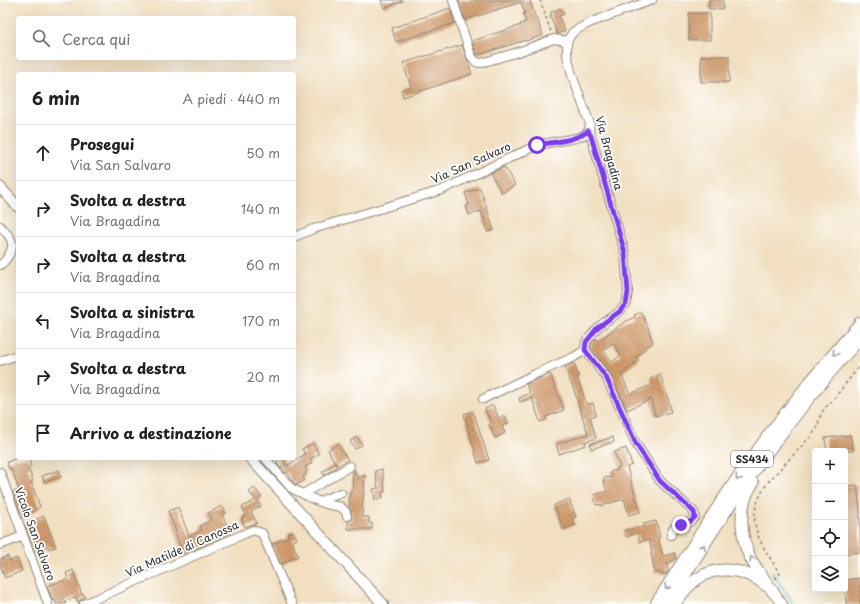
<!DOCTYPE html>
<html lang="it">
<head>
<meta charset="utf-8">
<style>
	body { margin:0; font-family:"Playpen Sans",sans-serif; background:#f2f2f2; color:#202124 }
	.controls { position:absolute; right:12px; bottom:12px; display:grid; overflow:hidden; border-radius:4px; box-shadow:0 4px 16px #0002 }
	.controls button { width:36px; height:36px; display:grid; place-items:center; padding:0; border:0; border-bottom:1px solid #e0e0e0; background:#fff; color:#202124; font:20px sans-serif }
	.stop { position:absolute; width:12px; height:12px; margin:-9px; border:3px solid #7c3aed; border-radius:50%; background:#fff }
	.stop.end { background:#7c3aed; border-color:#fff; box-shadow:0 1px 4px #0008 }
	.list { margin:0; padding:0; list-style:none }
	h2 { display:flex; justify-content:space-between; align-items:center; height:52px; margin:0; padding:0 16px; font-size:17px }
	h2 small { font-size:13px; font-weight:400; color:#757577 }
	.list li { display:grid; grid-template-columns:26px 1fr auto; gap:12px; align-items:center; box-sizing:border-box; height:56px; padding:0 16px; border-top:1px solid #e0e0e0 }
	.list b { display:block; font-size:15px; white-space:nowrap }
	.list p { margin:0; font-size:13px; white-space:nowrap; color:#757577 }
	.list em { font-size:13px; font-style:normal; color:#757577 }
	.icon { flex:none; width:22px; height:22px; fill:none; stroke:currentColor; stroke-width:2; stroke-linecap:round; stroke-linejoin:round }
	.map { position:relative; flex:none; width:860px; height:604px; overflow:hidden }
	.search { position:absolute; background:#fff; box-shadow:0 4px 16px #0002; left:16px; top:16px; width:280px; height:44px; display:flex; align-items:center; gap:10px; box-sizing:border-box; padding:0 14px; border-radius:4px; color:#757577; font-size:15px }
	.panel { position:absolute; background:#fff; box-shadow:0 4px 16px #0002; left:16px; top:72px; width:280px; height:388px; border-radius:4px }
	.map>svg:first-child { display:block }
</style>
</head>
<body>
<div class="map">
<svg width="860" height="604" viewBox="0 0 860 604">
	<defs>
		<pattern id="building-back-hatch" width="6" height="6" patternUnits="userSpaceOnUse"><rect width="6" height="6" fill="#d29c6d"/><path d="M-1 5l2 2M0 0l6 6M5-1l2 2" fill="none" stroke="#ab7f5a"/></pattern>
	</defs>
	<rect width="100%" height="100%" fill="#fff"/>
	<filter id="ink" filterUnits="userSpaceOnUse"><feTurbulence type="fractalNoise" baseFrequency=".025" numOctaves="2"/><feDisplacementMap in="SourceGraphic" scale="8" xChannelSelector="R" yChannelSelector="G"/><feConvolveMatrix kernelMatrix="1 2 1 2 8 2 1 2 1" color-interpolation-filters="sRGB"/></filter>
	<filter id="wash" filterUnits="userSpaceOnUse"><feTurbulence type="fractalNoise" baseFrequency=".012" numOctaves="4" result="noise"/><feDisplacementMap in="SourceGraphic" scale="16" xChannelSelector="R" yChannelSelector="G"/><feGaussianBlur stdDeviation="0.9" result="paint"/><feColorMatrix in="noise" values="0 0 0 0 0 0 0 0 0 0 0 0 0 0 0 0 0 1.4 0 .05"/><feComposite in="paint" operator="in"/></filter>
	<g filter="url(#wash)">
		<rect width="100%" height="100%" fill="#f1dfc0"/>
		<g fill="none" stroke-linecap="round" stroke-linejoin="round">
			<!-- stream -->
			<path stroke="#3fafba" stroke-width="2.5" d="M772,573L790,598L792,604"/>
		</g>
		<g id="blocks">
			<!-- building -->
			<path fill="url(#building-back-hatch)" fill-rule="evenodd" d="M381,0H403V1L384,8Z
				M463,0H530L536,19H537L543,35L526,41V40L477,55L476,53L472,41L521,25L520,24L526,22L523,14H525L521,2L465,20L459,1Z
				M709,0H723V9H709Z
				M450,8L455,23L396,42L392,28Z
				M560,8L564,14L559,16L565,31L557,34L550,15H552L551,12Z
				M689,13H710V40H689Z
				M462,45L472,74L403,97L401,90L411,87L403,63Z
				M701,56H729V82H701Z
				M504,167L515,185L502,193L490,173Z
				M480,188L494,230L488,232L481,211L469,215L466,206L469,205L465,193Z
				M641,312L648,327L653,343L648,346L636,357L639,360L621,374L630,394L653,384L650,379L660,374L671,408L670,409L671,412L655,416L651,399L627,410L611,375L591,348V344L596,339L598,341L626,321L635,317L634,315ZM613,343L621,355L612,362L603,350Z
				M574,363L579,377H577L587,405L593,403L596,415L590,417L596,438L585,442L586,445L559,454L556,444L588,434L572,384H571L565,367Z
				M550,374L564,410L546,417L547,420L540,422L532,398L520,402L519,398L530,393L526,384Z
				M493,405L499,419L505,416L508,424L502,426L505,433L495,438L489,424L491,422L485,409Z
				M473,411L489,460L478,463L464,414Z
				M850,435L853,451H827L825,438Z
				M357,437L362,445L355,449L350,441Z
				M613,437L614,442L591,449L590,444Z
				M313,443L319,454L310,459L312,463L305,467L307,471L305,473L306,475L303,477L305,480L297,485L292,481L287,472L285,473L277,464L278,462L275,458H283L287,466L305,454L302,449Z
				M338,444L348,460L337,466L328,450Z
				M626,448L632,465L627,467L640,512L629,515L624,499L601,506V504L596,505L593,495L607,491L603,480H604V478L612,477L610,472L618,470L617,468L620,467L614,452Z
				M17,458H28L31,466L28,468L33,481L31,482L40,507L25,518L21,513L13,492L19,490L11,468L9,469L7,462Z
				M335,463L337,467L324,475L322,472Z
				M382,469L385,492H382L383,498L375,500L373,489L378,488L375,471Z
				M59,470L61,477L44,482L42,476Z
				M354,470L358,478L365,475L362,517H369V523H372V529H348V521L351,520L352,517L351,511L349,507L350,490L352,492L353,471Z
				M857,485L860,510V552L845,554V486Z
				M254,488L262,497L258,500L261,506L251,512L257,523L245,527L241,519H243L242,517L246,515L242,507L256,500L249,492Z
				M569,499L576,517L573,518L575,525L563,529L554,505Z
				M222,506L226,513L222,515L231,533L184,554L176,536L177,535L175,532L176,531L168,511L178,507L189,536L202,530L200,526L211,520L208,513Z
				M44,516L56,547L49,549L48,546L35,552L25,524Z
				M656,521L660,537L658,538L663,556L675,553L676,559L670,562V563L667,564L668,572H667V574H661V572L655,573L651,554H652L649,540L639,542L638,533L626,537L624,530L644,527V524Z
				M293,531L297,539L292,541L298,556L287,561V562L281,565L272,544L289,537L287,534Z
				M8,556L9,561L17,558L22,571L5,578L0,565V559Z
				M73,570L82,595L84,594L85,597L80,600L79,604L76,597L65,601L66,604H56L55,600L53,601L47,586L68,579L66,573Z
				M860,578V604H846L845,580Z"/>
		</g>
	</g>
	<g filter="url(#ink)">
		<use href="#blocks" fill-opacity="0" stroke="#8e8576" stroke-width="1"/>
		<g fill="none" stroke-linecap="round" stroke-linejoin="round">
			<!-- minor casing -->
			<g stroke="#8e8576" stroke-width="10">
				<path id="minor" d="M453,0L471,56L476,62L481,63L518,52L554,39L567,41
					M652,0L589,23L573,32L567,41V55L572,75L590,124L589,131L591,136L625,253L628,292L626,304L619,312L598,327L586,342L585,350L606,377L636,444L660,481L694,512L695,517L691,521L673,529L671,535
					M0,226C11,237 17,244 7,258C5,261 3,263 0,265
					M294,237L313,229L442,190L537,145L576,138L584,135L589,131
					M0,361L18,355
					M483,399L535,374L574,357L585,350
					M265,458L291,488L313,499L326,504L341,507L346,512L347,516
					M0,472L48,604
					M303,494L350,466
					M321,502L325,499L341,493
					M0,545L23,536
					M84,604L253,530L262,533L292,604"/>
			</g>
			<!-- major casing -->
			<g stroke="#8e8576" stroke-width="12">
				<path id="major" d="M0,187L18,207
					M250,458L383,604
					M773,592L782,604"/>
			</g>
			<!-- highway casing -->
			<g stroke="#8e8576" stroke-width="13">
				<path id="highway" d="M753,483C751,487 748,490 747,494C739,512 741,537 749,555C754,567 766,581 773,592
					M676,602C682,593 689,585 697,579C720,563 747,570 767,586
					M656,604L708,522L734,483L770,433L810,382L860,323
					M667,604C691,565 715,526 741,489C777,437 818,385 860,338"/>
			</g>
			<!-- path -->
			<path stroke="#8e8576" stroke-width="1.5" stroke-dasharray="3 3" stroke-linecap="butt" d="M540,0L551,32
				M775,579L780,574C759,540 741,520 769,481L812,435L817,428L821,414L825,408L833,400L860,365"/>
			<!-- minor -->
			<use href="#minor" stroke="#fff" stroke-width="8"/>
			<!-- major -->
			<use href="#major" stroke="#fff" stroke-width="10"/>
			<!-- highway -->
			<use href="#highway" stroke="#fff" stroke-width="11"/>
		</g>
		<!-- one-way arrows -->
		<defs><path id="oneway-chevron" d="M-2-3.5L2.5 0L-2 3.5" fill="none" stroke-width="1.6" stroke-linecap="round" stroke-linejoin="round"/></defs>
		<g stroke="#a0a0a0">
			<use href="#oneway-chevron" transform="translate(835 353) rotate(130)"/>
			<use href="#oneway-chevron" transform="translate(738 478) rotate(126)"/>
			<use href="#oneway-chevron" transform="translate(703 547) rotate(-58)"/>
			<use href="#oneway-chevron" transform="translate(752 559) rotate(-120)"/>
			<use href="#oneway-chevron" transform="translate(667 587) rotate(122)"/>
		</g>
	</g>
	<g fill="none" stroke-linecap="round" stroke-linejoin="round" filter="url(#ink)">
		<!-- route -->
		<path stroke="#7c3aed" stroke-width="5" d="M537,145C553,142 575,141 588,131L591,136L625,253L628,292L626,304L619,312L598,327L586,342L585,350L606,377L636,444L660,481L694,512L695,517L691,521L681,525"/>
	</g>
	<g text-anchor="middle" stroke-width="3.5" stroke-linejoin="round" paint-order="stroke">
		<!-- shield labels -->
		<rect fill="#fff" stroke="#6b6b6b" stroke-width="1" x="731" y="451" width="42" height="16" rx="3"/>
		<g font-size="10" font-weight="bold" fill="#2b2b2b">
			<text x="752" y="463">SS434</text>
		</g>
		<!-- street labels -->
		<g font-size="11" fill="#2b2b2b" stroke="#fff">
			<text transform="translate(609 153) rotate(75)" y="4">Via Bragadina</text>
			<text transform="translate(471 163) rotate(-24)" y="4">Via San Salvaro</text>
			<text transform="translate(35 534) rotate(70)" y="4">Vicolo San Salvaro</text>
			<text transform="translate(182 549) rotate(-24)" y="4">Via Matilde di Canossa</text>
		</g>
	</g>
</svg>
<div class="controls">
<button>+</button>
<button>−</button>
<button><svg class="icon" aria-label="locate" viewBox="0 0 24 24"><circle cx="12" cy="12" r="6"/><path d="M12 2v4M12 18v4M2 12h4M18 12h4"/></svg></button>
<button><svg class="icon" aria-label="layers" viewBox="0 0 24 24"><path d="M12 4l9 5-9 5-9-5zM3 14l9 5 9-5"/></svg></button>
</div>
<div class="stop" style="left:537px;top:145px"></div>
<div class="stop end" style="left:681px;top:525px"></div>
<div class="search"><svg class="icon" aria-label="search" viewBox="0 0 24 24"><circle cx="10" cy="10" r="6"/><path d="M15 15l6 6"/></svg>Cerca qui</div>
<section class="panel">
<h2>6 min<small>A piedi · 440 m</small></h2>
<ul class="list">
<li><svg class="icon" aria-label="ahead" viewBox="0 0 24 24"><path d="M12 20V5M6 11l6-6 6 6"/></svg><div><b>Prosegui</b><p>Via San Salvaro</p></div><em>50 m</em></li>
<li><svg class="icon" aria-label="right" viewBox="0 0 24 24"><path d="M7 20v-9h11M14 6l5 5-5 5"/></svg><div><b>Svolta a destra</b><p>Via Bragadina</p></div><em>140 m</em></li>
<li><svg class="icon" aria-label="right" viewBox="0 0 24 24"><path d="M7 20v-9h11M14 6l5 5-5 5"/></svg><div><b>Svolta a destra</b><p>Via Bragadina</p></div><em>60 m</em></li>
<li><svg class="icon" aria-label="left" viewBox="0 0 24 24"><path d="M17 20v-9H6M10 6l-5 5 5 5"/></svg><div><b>Svolta a sinistra</b><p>Via Bragadina</p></div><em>170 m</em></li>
<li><svg class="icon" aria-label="right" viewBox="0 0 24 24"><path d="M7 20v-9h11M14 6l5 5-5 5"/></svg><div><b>Svolta a destra</b><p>Via Bragadina</p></div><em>20 m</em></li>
<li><svg class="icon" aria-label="arrive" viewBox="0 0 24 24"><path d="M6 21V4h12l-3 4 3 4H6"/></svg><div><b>Arrivo a destinazione</b></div></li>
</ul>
</section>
</div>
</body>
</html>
